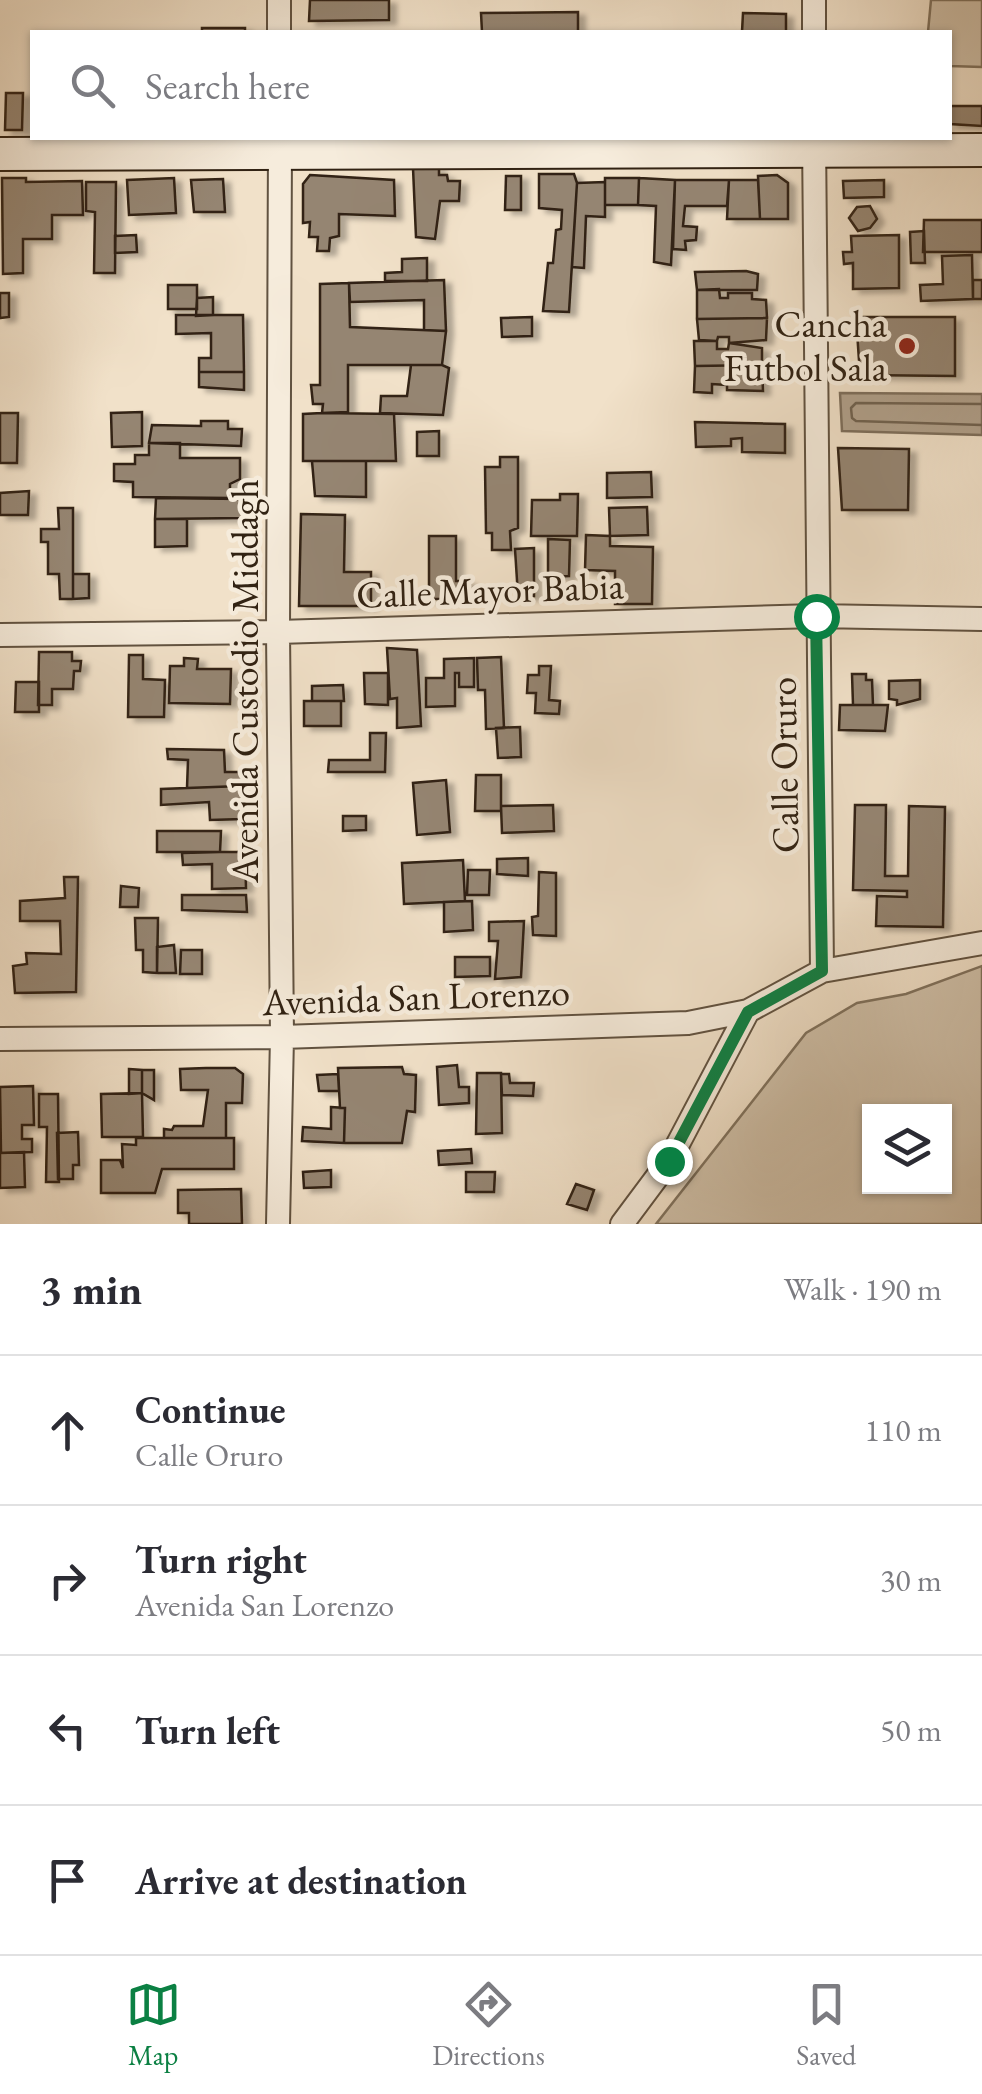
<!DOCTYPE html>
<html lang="en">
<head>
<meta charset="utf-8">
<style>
	body { margin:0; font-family:"EB Garamond",serif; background:#f7f7f7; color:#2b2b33 }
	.controls { position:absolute; right:30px; bottom:30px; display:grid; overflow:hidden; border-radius:0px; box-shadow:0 2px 8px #0004 }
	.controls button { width:90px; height:90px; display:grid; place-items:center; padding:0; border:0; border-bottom:2px solid #e1e1e2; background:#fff; color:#2b2b33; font:50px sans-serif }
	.stop { position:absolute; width:30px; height:30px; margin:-22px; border:8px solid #0b8043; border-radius:50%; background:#fff }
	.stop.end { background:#0b8043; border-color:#fff; box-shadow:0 2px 10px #0008 }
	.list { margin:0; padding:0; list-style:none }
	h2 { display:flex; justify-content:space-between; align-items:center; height:130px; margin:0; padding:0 40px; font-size:42px }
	h2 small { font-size:32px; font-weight:400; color:#7c7c81 }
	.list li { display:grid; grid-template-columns:65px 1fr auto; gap:30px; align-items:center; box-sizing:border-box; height:150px; padding:0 40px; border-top:2px solid #e1e1e2 }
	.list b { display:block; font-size:38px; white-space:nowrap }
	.list p { margin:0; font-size:32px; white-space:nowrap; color:#7c7c81 }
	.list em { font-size:32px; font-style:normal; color:#7c7c81 }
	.icon { flex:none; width:55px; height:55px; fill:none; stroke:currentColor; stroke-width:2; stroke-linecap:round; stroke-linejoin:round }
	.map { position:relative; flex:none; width:982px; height:1224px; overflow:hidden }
	.search { position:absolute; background:#fff; box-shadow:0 2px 8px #0004; left:30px; right:30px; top:30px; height:110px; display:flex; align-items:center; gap:25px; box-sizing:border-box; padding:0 35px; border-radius:0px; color:#7c7c81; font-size:38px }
	.sheet { height:730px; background:#fff }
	nav { display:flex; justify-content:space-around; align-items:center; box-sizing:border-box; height:140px; border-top:2px solid #e1e1e2; background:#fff; font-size:28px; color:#7c7c81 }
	nav a { display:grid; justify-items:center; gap:5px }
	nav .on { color:#0b8043 }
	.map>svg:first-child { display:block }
</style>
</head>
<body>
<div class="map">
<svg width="982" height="1224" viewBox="0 0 982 1224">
	<defs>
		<filter id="shadow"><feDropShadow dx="7" dy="4" stdDeviation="2.5" flood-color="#0004"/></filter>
	</defs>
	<rect width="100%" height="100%" fill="#f1e1c9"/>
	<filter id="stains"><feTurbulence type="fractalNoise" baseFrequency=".002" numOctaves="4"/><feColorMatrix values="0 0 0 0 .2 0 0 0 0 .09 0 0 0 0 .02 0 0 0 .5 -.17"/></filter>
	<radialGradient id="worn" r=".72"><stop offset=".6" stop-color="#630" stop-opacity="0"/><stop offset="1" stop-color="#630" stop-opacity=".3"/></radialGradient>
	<!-- green -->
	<path fill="#d0c1aa" stroke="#80725e" stroke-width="2.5" fill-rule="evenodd" d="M931,0H982V67L950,66V32H928Z
		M982,966V1224H656L806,1033L857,1003L906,994ZM870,1112H944V1186H870Z"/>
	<!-- water -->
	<path fill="#b0a08b" stroke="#7d6e5b" stroke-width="2.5" d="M840,393L982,394V435L842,431Z"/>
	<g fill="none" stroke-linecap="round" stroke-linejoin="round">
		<!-- shore -->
		<path stroke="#70614f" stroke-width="2.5" d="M982,404L856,403L851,408L852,418L856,421L982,425"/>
	</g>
	<!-- building -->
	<path fill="#958572" stroke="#312213" stroke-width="2.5" filter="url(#shadow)" d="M310,0H389V20L309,21Z
		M578,12V32H482L481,13Z
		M743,13L786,14V32H742Z
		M202,28H245V32H202Z
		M6,93H23L22,130H5Z
		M950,106H982V126L950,124Z
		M413,168H439V175H447L448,181H460L459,201H440L435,239L416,237Z
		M539,174H574L577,183L569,312L543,311L548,263H553L556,230L561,229L562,210L539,208Z
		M310,175L394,180L395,216L339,214V236L330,238L329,251H317L318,237H309L310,222L303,223V184Z
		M777,175L788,183V219H760L758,176Z
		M506,176H521V210H505Z
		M2,178H26V182L82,181L83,215H52V239H23V273L3,274Z
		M174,178L176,213L129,215L127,180Z
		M605,178H639L638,205H605Z
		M639,178L675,180L671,265L654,262L656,206L638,205Z
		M223,179L225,212H194L191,180Z
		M675,180H729L727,206H685L683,226L697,227L696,240L685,241L686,250L673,249Z
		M729,180H758L760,219H727Z
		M884,180V197L844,198L843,181Z
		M86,182H116L115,273H94L95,212L86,211Z
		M605,182V217L586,216L584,268L572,267L577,183Z
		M870,206L877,219L870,228L858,231L849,218L857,207Z
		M924,220H982V252H923Z
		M924,231L925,263H911L910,232Z
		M136,235L137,252L115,253V236Z
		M899,235V288L853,289V263L844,264L843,252H852L851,236Z
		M972,255L973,299L921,301L920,285L943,284L942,256Z
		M427,258V281H385V273L402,272V259Z
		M746,271L758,274L757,290H697L695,272Z
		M444,280L446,331L424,330V300L350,302L349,283Z
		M973,280H982V299H973Z
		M349,283L350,327L446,331L442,365H348V412L322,413L323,404H313L311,385H320V284Z
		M168,285H197V309H168Z
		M719,289L720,298H728V293H752V299L766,300L767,318L697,319V290Z
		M0,293H9V317L0,318Z
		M213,297V315L196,316L197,298Z
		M176,315H243L244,372H199V358H211V333L176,334Z
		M532,317V336L502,337L501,318Z
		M856,317H955V376L860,375Z
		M767,318L766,340L729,343V337H718L717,341L699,340L697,319Z
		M694,341H717V349H728L729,343L762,348V365L695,366Z
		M411,365H442L449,368L443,415L380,413L381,396H407Z
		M762,365L763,391L727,390V385L712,384V393L694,392L695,366Z
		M199,372H244V390L199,387Z
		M142,412V446L112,447L111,413Z
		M0,413H18L17,463H0Z
		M322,413L394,414L396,461H303V414Z
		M201,421H228V429H242L241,446L149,443L152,425L201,426Z
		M695,422L785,424V453L742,452V438L731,439V446L696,447Z
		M439,431V456H417V432Z
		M149,443H180V458H240V479L230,484V498L133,497V482L114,481V464H135V455H149Z
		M838,448L909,449L908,510H842Z
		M500,457H518V528L510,531L511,550H492V533H486L485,467H500Z
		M312,461H366V497L315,496Z
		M651,472L652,497L607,498V473Z
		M29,491L28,515H0V493Z
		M560,494H578L577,536H531L532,500H560Z
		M156,498L243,499L244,518L155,519Z
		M647,507L648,535L610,536L609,508Z
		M58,508H73V599H60L59,574H48V542H41V529H59Z
		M301,514L345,515L344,572H371V606H299Z
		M155,519H187V546L155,547Z
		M586,535L610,536V546L653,547L652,604H615V571L585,570Z
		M429,536H456V581H469V599H429Z
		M548,539L570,540L569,576L548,577Z
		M534,548V596H518L515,549Z
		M73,574H89V598L73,599Z
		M387,648L417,650L421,726L397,728V698L390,699Z
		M39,652H72V661H81L80,671H74L73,689H52V705H38Z
		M129,655H143V679L165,680L164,717H128Z
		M501,657L504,728L486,729L485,690H478L477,658Z
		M184,658L198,659L197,669H231L230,704L169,703L170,666H184Z
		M474,658V687H459V673H455V706L426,707V678H444V659Z
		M539,666H551L549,700L560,701L559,714L535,713L536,693H527L528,675H539Z
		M364,673H388V705L365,704Z
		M852,674H866V680H872L873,705H853Z
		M920,680V699L897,705V700L889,699V681Z
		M16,682H39V712H15Z
		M343,685L344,701H312V686Z
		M304,701H341V726H304Z
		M840,705H888L885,731L839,730Z
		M520,727L521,757L498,758L496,728Z
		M370,733H386L385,772H328L329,760H370Z
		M167,749L224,750L225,772H242L241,786L187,788L188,760L168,759Z
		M476,775H501V811H475Z
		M446,780L450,832L417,835L413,783Z
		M241,786L243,819L210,820L209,802L161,805V789Z
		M553,805L554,831L502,833L501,806Z
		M855,805H886L885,876H908L909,806L945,807L943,927L876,926L877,896L907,897V891L853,890Z
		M343,816H366V830L343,831Z
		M157,831H221L220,852H157Z
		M220,852H245L246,888L212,889V864L183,865L182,853Z
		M528,858V876L497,874V859Z
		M463,860L465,901L404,904L402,863Z
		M468,870H490L489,895H467Z
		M539,872L556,873V936L533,935L532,917L538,916Z
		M64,877H78L76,992L15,993L13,966L27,964L26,953L61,954L60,921H20V901L65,898Z
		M121,886L139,888L138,907H120Z
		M182,895H246L247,912L182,910Z
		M472,901L473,930L444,932V902Z
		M135,918H158L157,973L143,972V950H136Z
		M524,921L521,977L495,979L498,941H489V922Z
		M174,945L176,973H157V947Z
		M181,950H202V974H180Z
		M455,957H490V976L455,977Z
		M457,1065L459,1087H469V1103L439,1105L437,1067Z
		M402,1067L404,1074L416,1075L415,1112L407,1111L402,1143H344L345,1108H340L338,1068Z
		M206,1068H235L243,1074L242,1103H226V1138H164V1129L172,1130L174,1126H203L208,1090H181L180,1069Z
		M129,1069L142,1070V1093L129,1094Z
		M142,1070H154V1100L142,1093Z
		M477,1073H501L502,1133L476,1134Z
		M338,1074L339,1091H319L317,1075Z
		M501,1074H509L510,1083H534L533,1096L502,1095Z
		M33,1086L34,1125H22V1139H32V1152L1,1153L0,1087Z
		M142,1093L143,1137H102L101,1094Z
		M39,1094H58L59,1182H46L47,1127H39Z
		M331,1107L345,1108L344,1143L302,1141L303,1127L331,1129Z
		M78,1132L79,1165H73V1179H58L57,1133Z
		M136,1138H234V1169H162L155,1193H101V1160H120L123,1168L122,1144L136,1145Z
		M471,1149L472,1163L439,1165L438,1151Z
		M24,1152L25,1187L0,1188V1153Z
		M331,1170V1187L304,1188L303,1172Z
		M466,1172H495L494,1192H466Z
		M576,1184L594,1190L587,1210L567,1204Z
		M241,1189L242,1224H189V1213H178V1190Z"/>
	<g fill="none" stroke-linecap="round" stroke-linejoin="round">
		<!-- street casing -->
		<g stroke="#615240" stroke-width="26">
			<path id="street" d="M279,0V32
				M814,32V0
				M814,138L822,971
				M0,635L278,632L816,616L982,619
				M0,1039L282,1037L688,1023L748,1011L822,971L982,943
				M278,1224L282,1037L278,632L280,143
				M622,1224L669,1161L748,1011"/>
		</g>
		<!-- secondary casing -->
		<g stroke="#312213" stroke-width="36">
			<path id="secondary" d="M0,154L982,150"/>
		</g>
		<!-- street -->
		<use href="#street" stroke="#f6ecdc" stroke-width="22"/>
		<!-- secondary -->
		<use href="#secondary" stroke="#f6ecdc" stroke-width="32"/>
	</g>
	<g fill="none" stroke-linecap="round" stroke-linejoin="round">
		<!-- route -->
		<path stroke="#0b8043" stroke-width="12" d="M669,1161L748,1012L822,971L816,616"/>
	</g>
	<!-- markers -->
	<circle fill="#8f2418" stroke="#f6ecdc" stroke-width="4" cx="907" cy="346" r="10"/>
	<g text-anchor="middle" stroke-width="9" stroke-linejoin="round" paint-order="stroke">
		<!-- poi labels -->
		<g font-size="38" fill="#312213" stroke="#f6ecdc" text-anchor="end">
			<text x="887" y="337">Cancha<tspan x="887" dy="44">Futbol Sala</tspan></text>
		</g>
		<!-- street labels -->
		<g font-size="38" fill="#312213" stroke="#f6ecdc">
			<text transform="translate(490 590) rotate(-2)" y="13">Calle Mayor Babia</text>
			<text transform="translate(245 681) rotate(-90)" y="13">Avenida Custodio Middagh</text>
			<text transform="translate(784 765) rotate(-91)" y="13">Calle Oruro</text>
			<text transform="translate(416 997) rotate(-2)" y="13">Avenida San Lorenzo</text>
		</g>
	</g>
	<rect width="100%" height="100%" filter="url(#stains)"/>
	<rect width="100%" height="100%" fill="url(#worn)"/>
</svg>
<div class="controls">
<button><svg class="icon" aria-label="layers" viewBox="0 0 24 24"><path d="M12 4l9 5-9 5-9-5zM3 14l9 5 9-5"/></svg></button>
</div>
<div class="stop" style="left:816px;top:616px"></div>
<div class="stop end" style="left:669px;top:1161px"></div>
<div class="search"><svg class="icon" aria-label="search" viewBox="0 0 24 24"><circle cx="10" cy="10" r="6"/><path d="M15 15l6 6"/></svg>Search here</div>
</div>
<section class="sheet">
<h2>3 min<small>Walk · 190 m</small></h2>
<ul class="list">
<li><svg class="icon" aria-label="ahead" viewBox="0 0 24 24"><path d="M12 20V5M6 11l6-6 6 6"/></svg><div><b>Continue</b><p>Calle Oruro</p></div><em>110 m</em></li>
<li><svg class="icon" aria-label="right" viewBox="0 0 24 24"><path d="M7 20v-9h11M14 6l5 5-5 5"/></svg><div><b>Turn right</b><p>Avenida San Lorenzo</p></div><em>30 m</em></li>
<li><svg class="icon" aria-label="left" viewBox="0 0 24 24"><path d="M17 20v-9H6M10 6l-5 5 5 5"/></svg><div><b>Turn left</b></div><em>50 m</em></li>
<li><svg class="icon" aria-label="arrive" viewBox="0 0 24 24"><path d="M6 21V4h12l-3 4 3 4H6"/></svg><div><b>Arrive at destination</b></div></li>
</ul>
</section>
<nav>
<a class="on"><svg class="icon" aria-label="map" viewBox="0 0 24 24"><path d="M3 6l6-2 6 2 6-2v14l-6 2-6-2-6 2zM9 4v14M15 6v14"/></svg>Map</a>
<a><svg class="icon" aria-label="directions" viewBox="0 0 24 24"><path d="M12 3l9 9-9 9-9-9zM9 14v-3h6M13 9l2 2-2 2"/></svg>Directions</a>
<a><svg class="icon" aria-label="saved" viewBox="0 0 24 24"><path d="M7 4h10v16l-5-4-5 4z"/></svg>Saved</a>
</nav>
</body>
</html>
